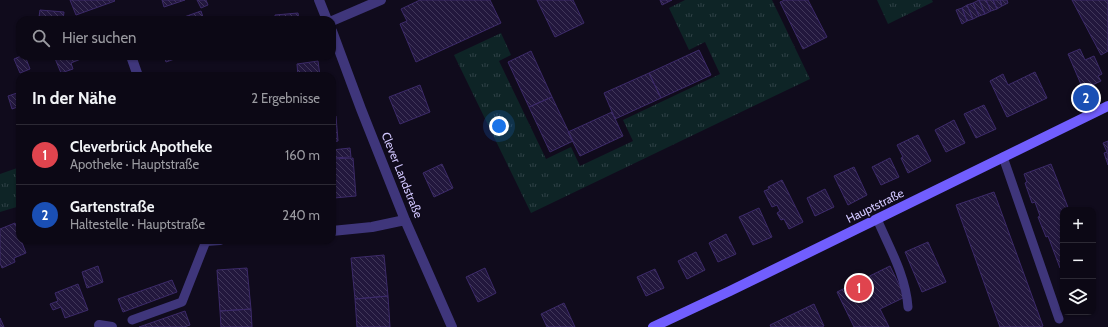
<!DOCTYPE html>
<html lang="de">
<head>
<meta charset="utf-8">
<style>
	body { margin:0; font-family:Cabin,sans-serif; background:#1a1622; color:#f1f3f6 }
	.controls { position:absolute; right:12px; bottom:12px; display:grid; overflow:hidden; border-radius:8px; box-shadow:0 1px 3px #0004 }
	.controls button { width:36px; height:36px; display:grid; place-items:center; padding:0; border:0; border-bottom:1px solid #2c2934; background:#0c0815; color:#f1f3f6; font:20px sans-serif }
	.you { position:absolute; left:499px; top:126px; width:14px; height:14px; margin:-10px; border:3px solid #fff; border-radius:50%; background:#1a73e8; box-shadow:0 0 0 6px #1a73e833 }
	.badge { display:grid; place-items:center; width:26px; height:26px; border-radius:50%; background:#02c2ef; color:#fff; font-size:13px; font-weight:700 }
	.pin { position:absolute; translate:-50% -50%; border:2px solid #fff; box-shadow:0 1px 4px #0006 }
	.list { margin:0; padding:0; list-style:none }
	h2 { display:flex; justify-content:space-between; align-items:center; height:52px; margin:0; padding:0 16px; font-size:17px }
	h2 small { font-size:13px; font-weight:400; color:#9a9aa0 }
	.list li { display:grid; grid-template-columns:26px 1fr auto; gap:12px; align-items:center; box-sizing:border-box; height:60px; padding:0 16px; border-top:1px solid #2c2934 }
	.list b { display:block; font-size:15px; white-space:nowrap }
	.list p { margin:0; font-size:13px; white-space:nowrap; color:#9a9aa0 }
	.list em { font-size:13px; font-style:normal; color:#9a9aa0 }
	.icon { flex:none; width:22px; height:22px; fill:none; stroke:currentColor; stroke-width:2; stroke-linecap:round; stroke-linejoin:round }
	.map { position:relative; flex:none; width:1108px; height:327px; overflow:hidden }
	.search { position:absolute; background:#0c0815; box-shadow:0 1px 3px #0004; left:16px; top:16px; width:320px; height:44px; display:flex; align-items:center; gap:10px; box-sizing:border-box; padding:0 14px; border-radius:12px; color:#9a9aa0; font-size:15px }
	.panel { position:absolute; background:#0c0815; box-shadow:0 1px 3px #0004; left:16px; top:72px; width:320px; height:172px; border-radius:12px }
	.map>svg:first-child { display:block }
</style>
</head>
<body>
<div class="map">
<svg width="1108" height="327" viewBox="0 0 1108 327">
	<defs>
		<pattern id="park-tufts" width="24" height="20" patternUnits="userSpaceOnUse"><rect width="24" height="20" fill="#0e2426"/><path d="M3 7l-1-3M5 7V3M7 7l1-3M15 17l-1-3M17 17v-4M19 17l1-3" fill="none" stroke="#304247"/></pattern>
		<pattern id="building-back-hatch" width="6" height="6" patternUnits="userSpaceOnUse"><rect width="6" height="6" fill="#22173d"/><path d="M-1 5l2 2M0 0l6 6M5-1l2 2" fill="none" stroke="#41375a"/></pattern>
	</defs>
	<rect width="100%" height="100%" fill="#100b1c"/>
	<!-- park -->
	<path fill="url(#park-tufts)" d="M685,0H772L810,79L531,213L454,55L501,33L511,55L499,61L546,159L571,147L580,166L633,141L623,120L720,74L705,42L689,50L669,8Z
		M877,0H932L933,2L888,24Z
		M20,167V206L0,212V174Z"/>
	<!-- building -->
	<path fill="url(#building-back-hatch)" stroke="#3c2a69" d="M70,0H114L115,1L76,15Z
		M162,0H185L164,7Z
		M197,0H206L208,5L201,8Z
		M420,0H490L501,23L416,62L400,24L407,21L401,9Z
		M537,0H573L584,23L555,37Z
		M660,0H672L662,5Z
		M785,0H808L827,37L803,49L780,2Z
		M979,0L985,14L979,16L973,3Z
		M979,0H986L991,11L985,14Z
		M986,0H993L997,9L991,11Z
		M993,0H1000L1002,6L997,9Z
		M1000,0H1007L1008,3L1002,6Z
		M1072,0H1108V51L1101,55Z
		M973,3L979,16L973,19L967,5Z
		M967,5L973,19L967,21L962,8Z
		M962,8L967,21L962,24L956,10Z
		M40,10L64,12L63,20L39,17Z
		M201,11L204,20H185L184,17Z
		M298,13L299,20H275V15Z
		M39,17L60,20H39Z
		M1080,49L1085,60L1094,56L1102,74L1098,76L1101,81L1083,89L1068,54Z
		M699,50L711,75L661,98L649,73Z
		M531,51L552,97L529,107L508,62Z
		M21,56H25L30,69L20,73L14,59Z
		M54,56H88L71,63L73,69L61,73Z
		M164,56H183L166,62Z
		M318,61L320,76H298L297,64Z
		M1035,72L1047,98L1007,117L990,81L1003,74L1008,85Z
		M649,73L661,98L615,119L604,93Z
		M420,85L430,112L400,124L389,97Z
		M17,93L20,102V106L12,109L8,96Z
		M552,97L573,141L550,152L529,107Z
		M984,105L996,129L976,138L964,114Z
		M612,112L623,136L580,156L568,132Z
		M336,116L338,141L332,142V117Z
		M954,120L965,143L946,152L935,130Z
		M918,135L931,161L908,173L901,158L903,157L897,145Z
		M1108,141V165L1104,153L1107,152L1103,143Z
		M350,148L351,157L332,158V150Z
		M353,158L356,196L334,198L332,174V159Z
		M890,158L899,177L881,185L872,167Z
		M442,164L453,188L434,197L423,173Z
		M1051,164L1069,210H1063V267L1060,268L1048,236L1046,237L1038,217L1040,216L1035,202L1032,203L1025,183L1027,182L1024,174Z
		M854,167L867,195L848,205L834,176Z
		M782,180L803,222L789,229L784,219L781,220L777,213L780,211L777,205L772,207L764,191L769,189L768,187Z
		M825,189L834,207L815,216L807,198Z
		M994,192L1043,326L1041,327H1000L956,205Z
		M759,208L772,237L753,245L739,217Z
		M15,223L20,237V240H21L26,253L14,258L15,262L2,268L0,263V229Z
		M726,234L736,254L718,262L709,243Z
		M928,242L946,282L922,292L905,252Z
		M696,252L705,270L687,279L678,261Z
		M384,255L388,296L355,299L351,258Z
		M98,266L103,282L87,288L82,272Z
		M890,266L905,297L880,309L889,327H854L837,292Z
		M247,268L251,309L220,311L217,270Z
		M485,268L496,293L478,302L466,277Z
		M655,269L664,288L646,296L637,277Z
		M172,280L177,292L123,312L118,299Z
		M78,284L88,310L65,318L61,307L53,310L50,304L58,301L55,293Z
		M388,296L390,327H357L355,299Z
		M564,303L575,327H547L541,314Z
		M814,304L824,326L822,327H771L770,325Z
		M251,309L252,327H221L220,311Z
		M185,311L190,325L184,327H139Z
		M0,318L4,327H0Z"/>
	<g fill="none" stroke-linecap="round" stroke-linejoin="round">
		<!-- lane -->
		<path stroke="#3f367b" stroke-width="9" d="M1003,157L1059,319
			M877,219C889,247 906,276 908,307
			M132,320L182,302L206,241"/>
		<!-- street -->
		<path stroke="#3f367b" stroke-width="10" d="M319,0L327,20
			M332,21L381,0
			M332,31L361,109L405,220L452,327
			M131,56L138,76
			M332,231L372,227L405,220
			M205,240L206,241L220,240
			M99,325L112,327"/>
		<!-- secondary -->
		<path stroke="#715efe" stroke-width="10" d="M653,327L730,291L1108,106"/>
	</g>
	<g text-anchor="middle" stroke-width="3" stroke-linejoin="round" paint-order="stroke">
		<!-- street labels -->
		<g font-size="12" fill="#d2c7ff" stroke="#100b1c">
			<text transform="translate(402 175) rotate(68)" y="4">Clever Landstraße</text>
			<text transform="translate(875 206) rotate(-26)" y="4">Hauptstraße</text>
		</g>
	</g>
</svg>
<div class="controls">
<button>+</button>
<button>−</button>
<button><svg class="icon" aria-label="layers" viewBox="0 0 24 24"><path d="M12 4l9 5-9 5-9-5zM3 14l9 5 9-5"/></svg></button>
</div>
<div class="you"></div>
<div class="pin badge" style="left:859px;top:288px;background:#e0444e">1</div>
<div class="pin badge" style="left:1086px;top:98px;background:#1a4fb4">2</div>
<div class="search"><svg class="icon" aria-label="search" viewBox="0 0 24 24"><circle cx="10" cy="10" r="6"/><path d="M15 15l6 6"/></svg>Hier suchen</div>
<section class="panel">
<h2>In der Nähe<small>2 Ergebnisse</small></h2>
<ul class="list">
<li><span class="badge" style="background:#e0444e">1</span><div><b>Cleverbrück Apotheke</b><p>Apotheke · Hauptstraße</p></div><em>160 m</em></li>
<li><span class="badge" style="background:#1a4fb4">2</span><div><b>Gartenstraße</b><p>Haltestelle · Hauptstraße</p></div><em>240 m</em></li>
</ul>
</section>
</div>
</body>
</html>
